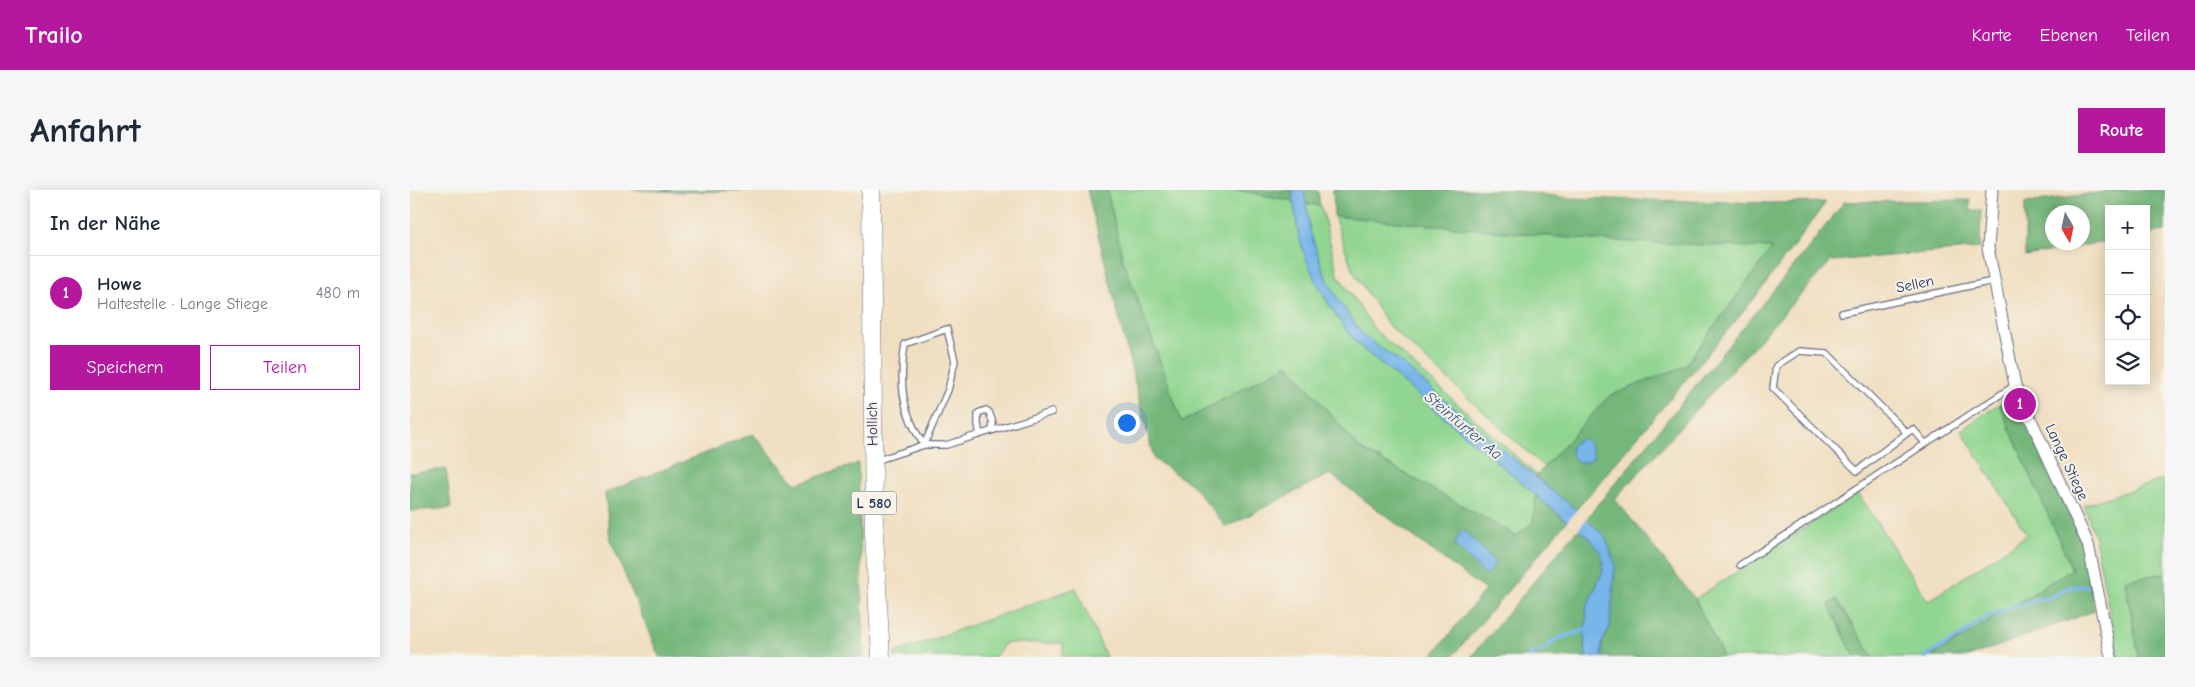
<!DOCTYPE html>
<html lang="de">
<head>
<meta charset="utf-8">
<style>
	body { margin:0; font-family:"Comic Neue",sans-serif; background:#f6f6f7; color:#1f2937 }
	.controls { position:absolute; right:15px; top:15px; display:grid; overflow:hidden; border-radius:0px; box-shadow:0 2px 12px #0003 }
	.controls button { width:45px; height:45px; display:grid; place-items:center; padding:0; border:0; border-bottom:1px solid #e0e1e3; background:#fff; color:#1f2937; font:25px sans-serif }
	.compass { position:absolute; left:1635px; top:15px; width:45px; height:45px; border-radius:50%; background:#fff; box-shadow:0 2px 12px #0003; rotate:171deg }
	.you { position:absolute; left:716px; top:232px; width:18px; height:18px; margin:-12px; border:4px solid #fff; border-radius:50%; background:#1a73e8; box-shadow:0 0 0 8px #1a73e833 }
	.badge { display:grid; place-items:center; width:32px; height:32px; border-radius:50%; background:#b5179e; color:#fff; font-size:16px; font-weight:700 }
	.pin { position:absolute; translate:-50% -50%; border:2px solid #fff; box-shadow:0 1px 5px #0006 }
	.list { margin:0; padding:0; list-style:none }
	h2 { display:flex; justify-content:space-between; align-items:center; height:65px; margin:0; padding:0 20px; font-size:21px }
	h2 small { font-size:16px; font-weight:400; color:#747a83 }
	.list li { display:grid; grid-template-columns:32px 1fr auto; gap:15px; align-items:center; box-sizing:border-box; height:75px; padding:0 20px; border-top:1px solid #e0e1e3 }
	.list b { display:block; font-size:19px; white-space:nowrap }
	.list p { margin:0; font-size:16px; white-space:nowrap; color:#747a83 }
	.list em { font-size:16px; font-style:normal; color:#747a83 }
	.actions { display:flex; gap:10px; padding:15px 20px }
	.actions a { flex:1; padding:11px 0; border:1px solid #b5179e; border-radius:0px; text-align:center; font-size:18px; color:#b5179e }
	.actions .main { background:#b5179e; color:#fff }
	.icon { flex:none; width:28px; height:28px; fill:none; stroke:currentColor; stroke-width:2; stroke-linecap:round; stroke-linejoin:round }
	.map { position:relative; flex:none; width:1755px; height:467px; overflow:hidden; border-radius:0px }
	header { display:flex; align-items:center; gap:30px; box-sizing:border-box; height:70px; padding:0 25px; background:#b5179e; color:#fff }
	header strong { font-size:24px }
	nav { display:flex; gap:28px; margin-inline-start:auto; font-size:18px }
	.intro { display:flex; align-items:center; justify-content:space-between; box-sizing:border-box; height:120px; padding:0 30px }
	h1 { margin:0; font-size:35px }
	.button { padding:12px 22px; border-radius:0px; background:#b5179e; color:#fff; font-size:18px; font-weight:700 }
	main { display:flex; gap:30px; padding:0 30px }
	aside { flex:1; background:#fff; border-radius:0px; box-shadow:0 2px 12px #0003 }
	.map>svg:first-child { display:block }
</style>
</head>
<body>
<header>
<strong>Trailo</strong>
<nav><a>Karte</a><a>Ebenen</a><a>Teilen</a></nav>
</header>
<div class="intro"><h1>Anfahrt</h1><a class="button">Route</a></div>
<main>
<aside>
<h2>In der Nähe<small></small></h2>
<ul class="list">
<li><span class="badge">1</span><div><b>Howe</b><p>Haltestelle · Lange Stiege</p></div><em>480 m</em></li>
</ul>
<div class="actions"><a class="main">Speichern</a><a>Teilen</a></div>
</aside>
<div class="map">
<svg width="1755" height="467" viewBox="0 0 1755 467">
	<rect width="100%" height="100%" fill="#f7f3e8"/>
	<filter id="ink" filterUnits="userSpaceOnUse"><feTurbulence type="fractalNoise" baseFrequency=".02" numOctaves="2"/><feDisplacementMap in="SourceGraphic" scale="10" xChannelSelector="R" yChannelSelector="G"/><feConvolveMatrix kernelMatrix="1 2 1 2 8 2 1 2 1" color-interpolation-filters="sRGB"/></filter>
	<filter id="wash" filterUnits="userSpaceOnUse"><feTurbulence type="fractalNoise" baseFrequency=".0096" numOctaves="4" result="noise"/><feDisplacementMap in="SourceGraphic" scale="20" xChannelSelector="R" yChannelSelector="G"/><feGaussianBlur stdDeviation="1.12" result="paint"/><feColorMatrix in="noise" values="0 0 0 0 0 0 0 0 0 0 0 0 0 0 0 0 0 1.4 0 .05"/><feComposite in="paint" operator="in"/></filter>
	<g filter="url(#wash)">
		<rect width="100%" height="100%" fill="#f0dec0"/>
		<!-- green -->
		<path fill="#91d690" stroke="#568277" d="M697,0H827L884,11C885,22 886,34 889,45C901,86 922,126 951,157L1126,305L1123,333L1106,346L949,258L878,174L772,232L713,70Z
			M895,13L911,16L928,85L965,140L1127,285V288C1083,252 1040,215 997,178C983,166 963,157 952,143C922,108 899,59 895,13Z
			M924,26L1183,50L1363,58L1275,176L1199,206L1134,277L978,135L943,81Z
			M1589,214L1662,379L1521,467H1463L1426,409L1419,415L1445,467H1313L1285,409L1448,303L1518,411L1617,345L1551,240Z
			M1755,289V383L1715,391L1729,467H1708L1685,348L1674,315Z
			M666,398L696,467H653V453H595L585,467H485L484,463Z"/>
		<!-- forest -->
		<path fill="#74b77a" stroke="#48736c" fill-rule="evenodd" d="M222,0H344L272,2Z
			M677,0H697L713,70L772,232L878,174L949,258L1106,346L1123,332L1126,305L1157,331L1042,467H1021L1075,400L920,284L816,337L782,295L744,269Z
			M827,0H882L884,11Z
			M894,0H908L910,16L895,13Z
			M923,0H1099L1159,8L1358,13L1416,12L1344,109L1166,320L1127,288V285L1199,206L1275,176L1362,58L1183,50L924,26Z
			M1707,0H1755V41L1736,44V19H1699V51L1615,66V13ZM1642,22H1672V52H1642Z
			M1560,10V20H1571L1570,58L1421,71L1205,309L1285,409L1313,467H1192V453L1200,437L1205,375L1176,329L1399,57L1434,12Z
			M1602,203L1673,355L1684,421L1558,467H1521L1662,379L1589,214Z
			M343,244L386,294L448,273L454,467H249L200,349L195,303Z
			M36,279L41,318L0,321V283Z
			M1168,339L1179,347L1192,365L1193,381L1176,418L1177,430L1174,441L1176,467H1061Z
			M1755,383V467H1729L1715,390Z
			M1426,409L1463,467H1445L1419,415Z"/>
		<!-- water -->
		<path fill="#78b5ea" stroke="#4a72a4" d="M882,0H894L900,41L914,83L928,109L953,145L990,172L1137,297L1157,312L1195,346L1205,375L1200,437L1192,453V467H1176L1174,441L1177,430L1176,418L1193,381L1192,365L1179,347L1154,329L951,157C925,130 896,80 888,42C886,28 884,14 882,0Z
			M1174,248L1181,257L1183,268L1177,272H1167L1161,263V257L1165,252Z
			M1054,341L1086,373L1076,386L1045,355L1050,343Z"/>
		<!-- pier -->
		<path fill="#f0dec0" d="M1168,318L1178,327L1167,341L1156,333Z"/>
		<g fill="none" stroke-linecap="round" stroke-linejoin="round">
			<!-- stream -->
			<path stroke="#78b5ea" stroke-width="4" d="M1119,467L1121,463L1135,460L1144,450L1178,439
				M1515,467L1553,444L1576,427L1626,410L1639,408L1660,397L1677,396"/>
		</g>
	</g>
	<g filter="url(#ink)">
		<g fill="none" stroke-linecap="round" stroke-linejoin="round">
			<!-- lane casing -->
			<g stroke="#666c80" stroke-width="8">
				<path id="lane" d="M1432,123L1583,91
					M1497,243L1417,163L1389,161L1366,176L1363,198L1447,281L1497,243L1503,239L1515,253
					M570,244L568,235V223L576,220L579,222L583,233L582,240
					M465,271L514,255L538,200L545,171L537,139L495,154C489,193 491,221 514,255H536L642,222
					M1330,375L1605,195"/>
			</g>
			<!-- street casing -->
			<g stroke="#666c80" stroke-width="13">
				<path id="street" d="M1582,0L1578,58L1605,195L1678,354L1701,467"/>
			</g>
			<!-- primary casing -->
			<g stroke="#666c80" stroke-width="19">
				<path id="primary" d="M461,0L464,344L471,467"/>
			</g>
			<!-- lane -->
			<use href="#lane" stroke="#fff" stroke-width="5.5"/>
			<!-- street -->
			<use href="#street" stroke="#fff" stroke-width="11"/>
			<!-- primary -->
			<use href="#primary" stroke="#fff" stroke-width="18"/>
		</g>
	</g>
	<g text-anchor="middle" stroke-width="4" stroke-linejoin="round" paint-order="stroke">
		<!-- shield labels -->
		<rect fill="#f7f3e8" stroke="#5d6a87" stroke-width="1" x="441.5" y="301.5" width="45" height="23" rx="4"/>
		<g font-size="14" font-weight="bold" fill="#1b2f5e">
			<text x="464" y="318">L 580</text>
		</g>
		<!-- street labels -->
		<g font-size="15" fill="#1b2f5e" stroke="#f7f3e8">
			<text transform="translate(1505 94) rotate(-12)" y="5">Sellen</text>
			<text transform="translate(462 234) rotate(-91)" y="5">Hollich</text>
			<text transform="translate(1657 272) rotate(65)" y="5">Lange Stiege</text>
		</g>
		<!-- water labels -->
		<g font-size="16" font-style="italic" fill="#375788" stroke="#f7f3e8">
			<text transform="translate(1054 235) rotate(40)" y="6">Steinfurter Aa</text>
		</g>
	</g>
</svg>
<div class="controls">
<button>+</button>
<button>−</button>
<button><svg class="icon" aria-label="locate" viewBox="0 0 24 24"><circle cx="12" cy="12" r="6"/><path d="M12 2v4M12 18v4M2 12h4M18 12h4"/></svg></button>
<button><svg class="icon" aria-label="layers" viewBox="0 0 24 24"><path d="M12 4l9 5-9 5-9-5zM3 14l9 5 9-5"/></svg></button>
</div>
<svg class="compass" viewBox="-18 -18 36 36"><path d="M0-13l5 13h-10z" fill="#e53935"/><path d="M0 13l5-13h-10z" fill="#747a83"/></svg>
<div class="you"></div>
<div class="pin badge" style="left:1610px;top:214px">1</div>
</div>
</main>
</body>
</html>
